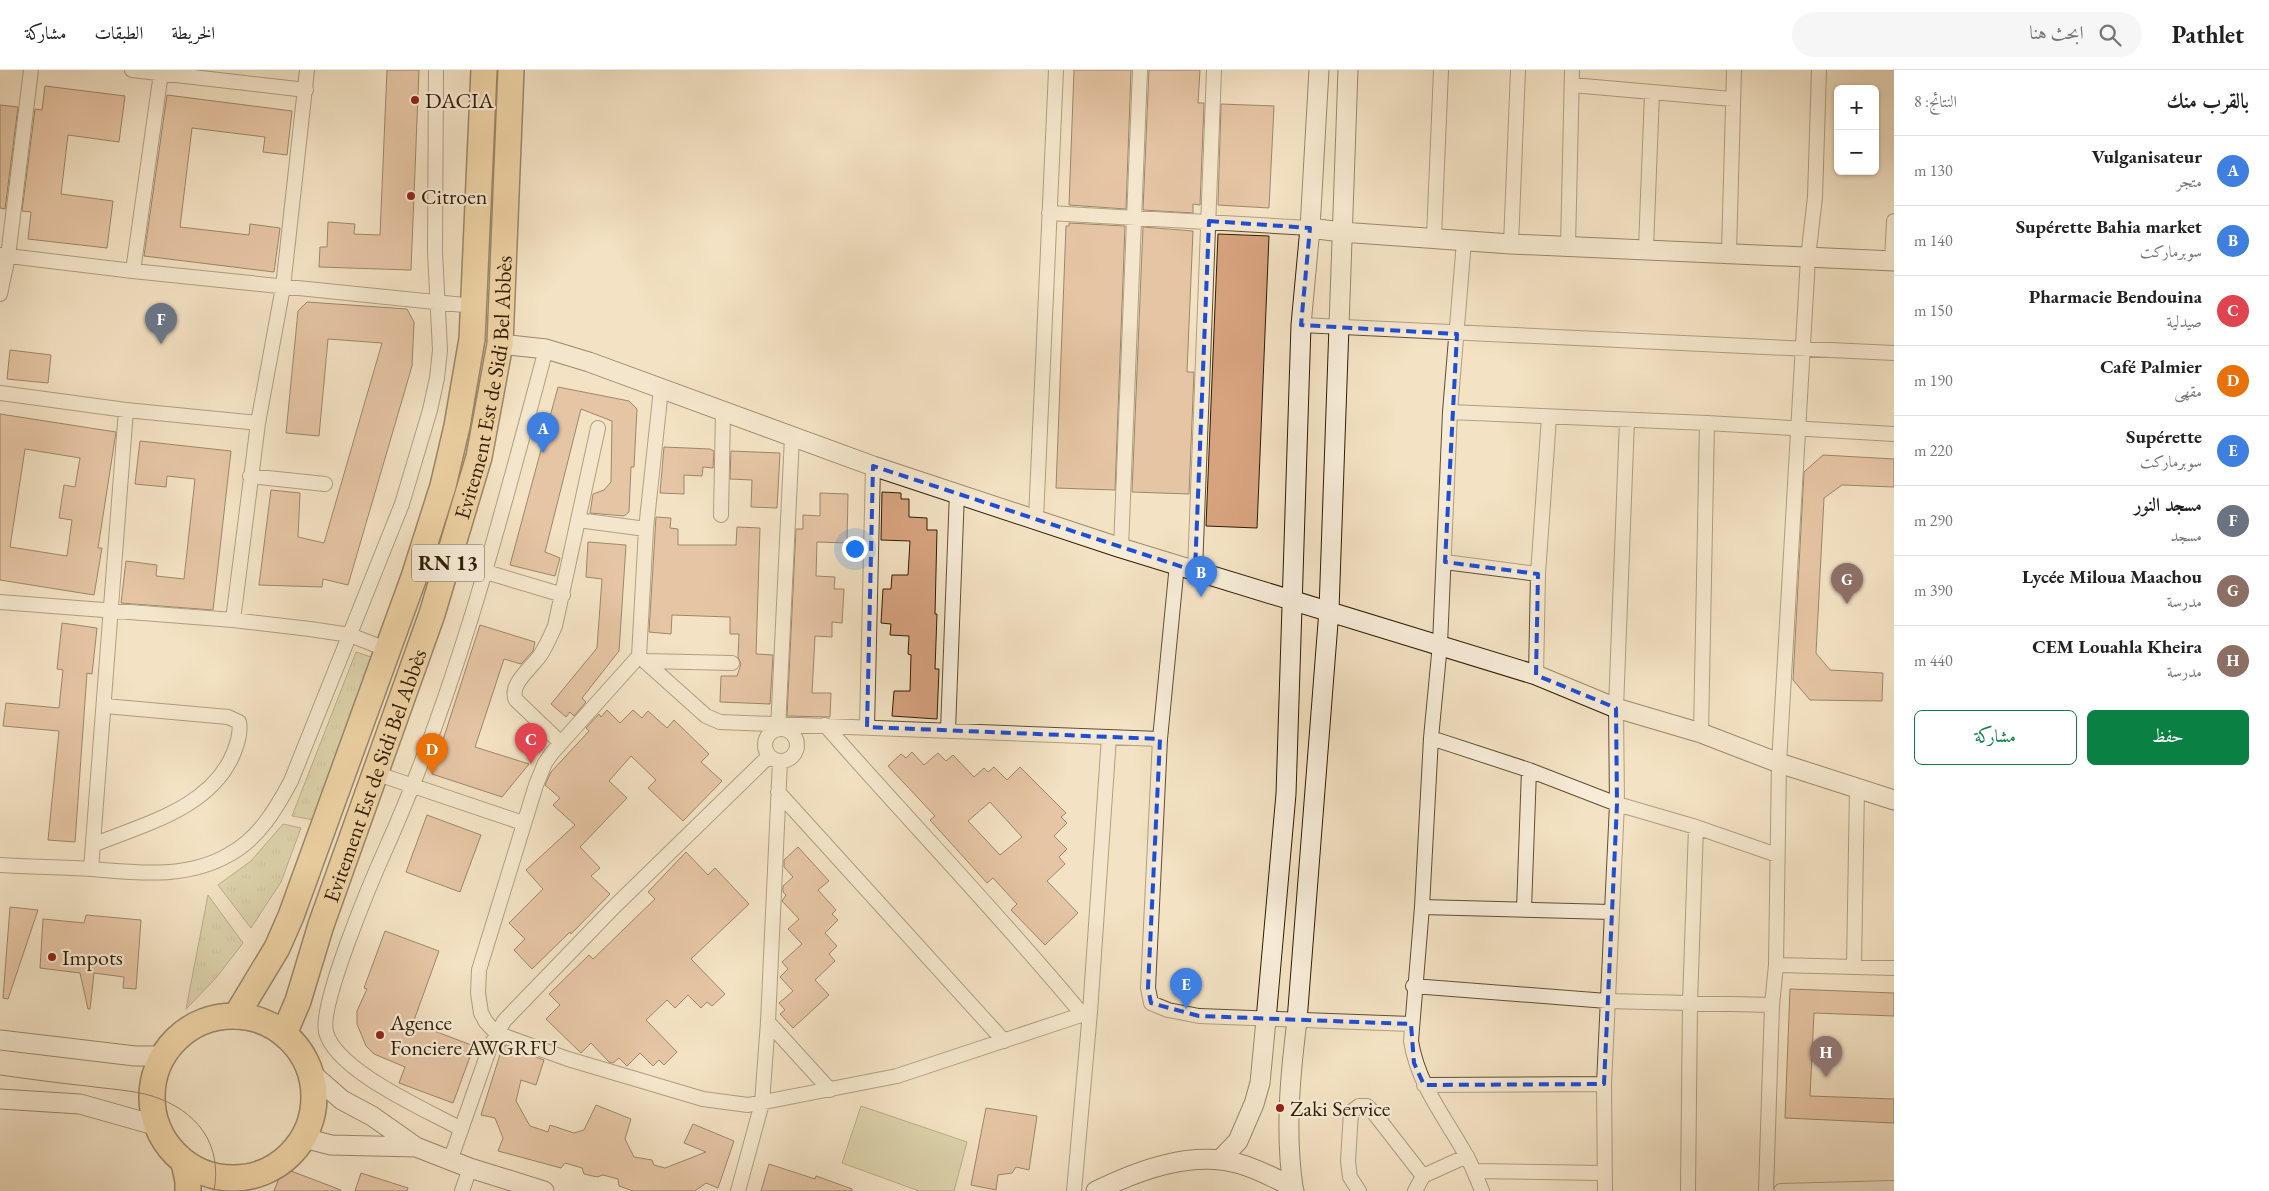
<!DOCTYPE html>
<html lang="ar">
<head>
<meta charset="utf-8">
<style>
	body { margin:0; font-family:"EB Garamond",Amiri,serif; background:#f6f6f6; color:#222; direction:rtl }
	.controls { position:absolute; right:15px; top:15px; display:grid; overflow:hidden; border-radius:8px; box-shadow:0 1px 4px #0004 }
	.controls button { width:45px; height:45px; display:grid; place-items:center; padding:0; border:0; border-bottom:1px solid #e0e0e0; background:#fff; color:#222; font:25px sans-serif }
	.you { position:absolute; left:854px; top:478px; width:18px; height:18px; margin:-12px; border:4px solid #fff; border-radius:50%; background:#1a73e8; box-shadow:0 0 0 8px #1a73e833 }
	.badge { display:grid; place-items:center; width:32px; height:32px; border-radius:50%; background:#0b8043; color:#fff; font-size:16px; font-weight:700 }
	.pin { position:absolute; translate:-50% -41px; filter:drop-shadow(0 1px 2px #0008) }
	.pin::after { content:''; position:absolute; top:26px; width:18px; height:15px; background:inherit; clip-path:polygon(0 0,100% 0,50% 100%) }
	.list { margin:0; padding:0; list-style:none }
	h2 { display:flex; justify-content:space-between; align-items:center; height:65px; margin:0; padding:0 20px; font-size:21px }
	h2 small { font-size:16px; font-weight:400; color:#767676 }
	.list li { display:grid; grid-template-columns:32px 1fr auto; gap:15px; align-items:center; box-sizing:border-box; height:70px; padding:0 20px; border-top:1px solid #e0e0e0 }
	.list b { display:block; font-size:19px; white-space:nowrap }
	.list p { margin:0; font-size:16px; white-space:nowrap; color:#767676 }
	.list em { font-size:16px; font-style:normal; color:#767676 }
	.actions { display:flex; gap:10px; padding:15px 20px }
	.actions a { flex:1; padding:11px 0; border:1px solid #0b8043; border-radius:8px; text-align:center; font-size:18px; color:#0b8043 }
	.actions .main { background:#0b8043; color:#fff }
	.icon { flex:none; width:28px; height:28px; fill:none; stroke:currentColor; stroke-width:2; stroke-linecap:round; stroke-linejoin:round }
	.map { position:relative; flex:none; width:1894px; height:1121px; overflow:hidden; direction:ltr }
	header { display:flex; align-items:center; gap:30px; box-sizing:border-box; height:70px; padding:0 25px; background:#fff; border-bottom:1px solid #e0e0e0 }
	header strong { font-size:24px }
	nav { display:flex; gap:28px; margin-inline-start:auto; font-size:18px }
	.search { width:350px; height:45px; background:#f6f6f6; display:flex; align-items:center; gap:12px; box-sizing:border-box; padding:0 18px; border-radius:28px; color:#767676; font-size:19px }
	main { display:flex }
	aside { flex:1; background:#fff }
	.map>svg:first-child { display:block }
</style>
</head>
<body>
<header>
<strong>Pathlet</strong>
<div class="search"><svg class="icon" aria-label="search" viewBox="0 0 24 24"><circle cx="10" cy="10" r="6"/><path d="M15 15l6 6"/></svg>ابحث هنا</div>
<nav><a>الخريطة</a><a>الطبقات</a><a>مشاركة</a></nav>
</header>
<main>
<aside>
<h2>بالقرب منك<small>النتائج: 8</small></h2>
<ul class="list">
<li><span class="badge" style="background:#3f7fe0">A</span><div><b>Vulganisateur</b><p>متجر</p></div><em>130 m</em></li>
<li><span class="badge" style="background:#3f7fe0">B</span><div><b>Supérette Bahia market</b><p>سوبرماركت</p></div><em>140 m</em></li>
<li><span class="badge" style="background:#e0444e">C</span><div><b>Pharmacie Bendouina</b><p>صيدلية</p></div><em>150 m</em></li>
<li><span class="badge" style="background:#e8710a">D</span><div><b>Café Palmier</b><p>مقهى</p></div><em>190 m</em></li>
<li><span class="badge" style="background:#3f7fe0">E</span><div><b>Supérette</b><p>سوبرماركت</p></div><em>220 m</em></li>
<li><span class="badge" style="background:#6b7280">F</span><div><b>مسجد النور</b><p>مسجد</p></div><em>290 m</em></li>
<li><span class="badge" style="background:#8d6e63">G</span><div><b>Lycée Miloua Maachou</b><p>مدرسة</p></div><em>390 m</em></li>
<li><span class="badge" style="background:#8d6e63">H</span><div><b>CEM Louahla Kheira</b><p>مدرسة</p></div><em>440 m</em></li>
</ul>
<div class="actions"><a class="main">حفظ</a><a>مشاركة</a></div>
</aside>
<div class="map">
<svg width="1894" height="1121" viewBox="0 0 1894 1121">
	<defs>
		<pattern id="park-tufts" width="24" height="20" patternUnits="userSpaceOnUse" patternTransform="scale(1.25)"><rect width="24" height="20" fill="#c3c08e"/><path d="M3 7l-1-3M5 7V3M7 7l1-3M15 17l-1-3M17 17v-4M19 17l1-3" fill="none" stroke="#a8a479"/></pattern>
	</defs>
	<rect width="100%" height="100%" fill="#f3e2c3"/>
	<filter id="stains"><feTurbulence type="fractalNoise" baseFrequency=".004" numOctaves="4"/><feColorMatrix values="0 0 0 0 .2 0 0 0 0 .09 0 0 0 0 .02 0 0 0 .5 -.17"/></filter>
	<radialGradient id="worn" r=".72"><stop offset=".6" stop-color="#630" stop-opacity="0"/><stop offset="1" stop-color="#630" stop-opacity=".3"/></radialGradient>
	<!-- grass -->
	<path fill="#c3c08e" stroke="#796e47" d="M861,1036L967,1072L954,1121H919L842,1093Z"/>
	<!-- park -->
	<path fill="url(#park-tufts)" stroke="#796e47" d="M356,582L371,587L314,750L292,746Z
		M283,754L301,758L281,812L251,858L218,815L251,791Z
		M208,825L243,873L216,908L186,939Z"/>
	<!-- building -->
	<path fill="#d7a37f" stroke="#2f1c00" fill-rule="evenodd" d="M387,0H419L411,200L319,197L320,177H327L328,152L355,154L354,164L380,165Z
		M1074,0H1131L1126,139L1069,135Z
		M1149,0H1200L1198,33H1204L1200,135L1193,134V143L1143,140Z
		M45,16L125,26L119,72L68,65L61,124L113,131L107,178L28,169L31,142L22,141L35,39L42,40Z
		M167,25L292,41L287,85L263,82L265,67L192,58L180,157L249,165L250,154L280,158L274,202L144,186Z
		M1221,34L1274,36L1269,138L1218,135Z
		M0,35L18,37L5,139L0,138Z
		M1069,153L1125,156L1115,420L1056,418L1066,156H1069Z
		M1143,157L1193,161L1187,302H1194L1189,424L1132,422Z
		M1218,164L1269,166L1257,458L1206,456Z
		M307,232L407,239L414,252L412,296L348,515L323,509L322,517L259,515L271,420L300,423L298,467L324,473L382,273L328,269L319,366L286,363L298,241Z
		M10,280L51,285L48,313L7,309Z
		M558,317L629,331L637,339L634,397H631L629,442L624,446L590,443L593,424L604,420L611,412L612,351L581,339L545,482L560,488L555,506L510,495Z
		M0,344L116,362L98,478H102L94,525L0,510ZM25,379L80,388L75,417L64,415L59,448L72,450L67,486L10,477Z
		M140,371L231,381L213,540L121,533L126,491L157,495L156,506L184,509L195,409L167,406L166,417L135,414Z
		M664,377L710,379L714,381L713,398L703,397L702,406L684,405V424L660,423Z
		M731,381L780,383L777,438L751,437L752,410L730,409Z
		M1823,385L1894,389V417L1842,415L1824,428L1816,583L1830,600L1883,603L1882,631L1810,630L1793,610L1804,402Z
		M882,422L901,423V429H909V447L927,448V460H937L935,544H937L935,599H939L937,649L892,646L894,621H910L911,585L908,584L909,566L890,565L891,554L881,553L883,519H891L892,505H908L910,471L881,470Z
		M820,423L848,424L847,473L817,472L816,506L835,507L834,519H844L842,553L832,552V567L815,566L812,623H831L830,647L787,646L796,459H803V445L820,446Z
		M656,447L671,448L670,458L678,459V475H736L737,457L760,458L756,584L773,585L770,634L720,632L721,606H737L741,594L738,587L739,564H730V547L672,545L671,564L649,562Z
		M588,472L626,475L619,581L582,628L586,632L574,646L570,642L566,647L551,634L597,578L602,509L586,507Z
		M62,553L97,558L92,604L87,603L75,772L48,770L59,661L3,656L6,633L59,638L63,600L57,599Z
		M480,555L535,572L533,581L521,594L504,589L475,677L529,694L502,727L432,704Z
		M607,640L620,653L633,640L642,648L648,641L667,658L674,650L709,684L701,692L722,711L683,751L648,718L656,710L631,686L609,711L627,728L580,777L600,798L591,806L610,824L571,864L570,862L532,899L514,880L525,869L509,853L543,819L526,800L575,755L553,735L560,728L545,715L551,702L589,661L586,658L599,644L601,647Z
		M912,682L924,695L938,683L946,691L953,685L974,707L984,698L988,702L994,697L1007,710L1020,697L1066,743L1061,747L1067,753L1054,766L1067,779L1059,787L1065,794L1047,811L1078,843L1045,875L1011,840L1017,834L993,808L987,813L930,750L935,746L888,696L901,684L906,688ZM990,732L1022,767L1000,785L968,751Z
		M427,745L481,765L460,822L406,802Z
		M798,777L829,811L818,820L836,840L832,844L838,850L825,863L837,876L829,884L835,891L815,910L829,925L793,958L780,944L785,940L779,933L793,921L780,907L788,899L782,892L802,874L788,859L799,849L782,831L786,825L783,822V816L793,807L784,797V790Z
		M686,782L708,805L715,798L749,834L691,889L725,924L712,936L707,932L701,938L688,925L675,938L667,930L646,950L677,982L664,995L659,990L653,996L640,983L627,996L619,988L613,993L609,992L591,973L581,983L546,949L560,935L549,924L589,885L593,889L655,829L648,822Z
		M10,837L38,840L8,929L3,928Z
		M86,845L141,850L136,919L123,918L124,907L94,903L90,939H88L80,903L40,898L43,849L84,853Z
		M385,861L439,881L413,953L474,976L453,1033L399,1013L405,997L374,984L366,976L357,954V941L367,919L364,918Z
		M1790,919L1894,923V946L1814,943L1810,1026L1894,1029V1053L1785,1048Z
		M503,975L544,990L536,1015L521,1010L516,1031L530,1056L548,1062L550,1055L574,1063L584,1060L596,1035L631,1049L625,1069L634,1087L652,1090L654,1095L665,1098L706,1082L684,1073L693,1054L734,1071L718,1118L706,1113L695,1121H633L619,1116L618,1109L603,1105L597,1107L584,1104L582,1098L565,1093L561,1098L498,1081L503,1068L495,1048L481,1045Z
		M986,1038L1037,1046L1029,1100L1016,1097L1012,1103L998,1105L996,1120L971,1115Z
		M769,1094L815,1109L816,1106L852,1119V1121H761Z
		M283,1098L341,1120V1121H274Z
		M361,1103L408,1118L407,1121H355Z"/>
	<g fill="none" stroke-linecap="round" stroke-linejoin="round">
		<!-- street casing -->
		<g stroke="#604e31" stroke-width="16">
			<path id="street" d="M132,0L306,20
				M1572,15L1732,29
				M1049,143L1310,158
				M1434,167L1441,0
				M1464,171L1450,342L1440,574L1431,668L1422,837L1411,971C1418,1015 1445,1047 1466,1085C1473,1097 1477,1109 1482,1121
				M1511,174L1518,0
				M1568,176L1572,0
				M1646,178L1652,23
				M1729,182L1734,0
				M0,185L133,201L474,236
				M1892,191L1894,151
				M133,201L161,3
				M0,224L8,186L31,0
				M1301,255L1894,283
				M661,319L646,459L639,586L552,683L545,693L536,715L479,900L478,923L481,943L486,952L496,963L568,989L703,1029L748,1035L897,1006L1090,942
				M0,323L126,340L258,353
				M1450,342L1707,353L1894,364
				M250,406L325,414
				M721,445L723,342
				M1036,449L1056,0
				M578,450L646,459
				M1121,478L1140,0
				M1445,492L1538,504
				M1177,494L1160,669L1148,918L1151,933L1168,940L1199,946L1411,954
				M1195,501L1214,0
				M486,502L563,525
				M0,532L233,550L310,559L350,565L386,579
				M233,550L258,353L283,217L307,0
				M639,586L706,646L720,652L1160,669
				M645,591L732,593
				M1536,605L1538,504L1549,347
				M825,655C910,752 1000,845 1082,944
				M867,657L873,396
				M765 675a16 16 0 1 1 32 0a16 16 0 1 1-32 0Z
				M778,659L792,367
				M948,660L957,422
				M1701,663L1707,353
				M1431,668L1529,700L1617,734L1696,757L1777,785
				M561,673L516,630C508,614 534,596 541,584C547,575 551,565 555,556L598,358
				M375,703L523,753
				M778,722L1004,971
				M93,775C144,754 212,738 234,682C238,672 241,662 239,652L228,647L105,636
				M0,795C31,797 61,797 92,799C139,803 188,809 230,784C259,768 276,739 291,711L402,434L430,340L437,308L440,280L435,182L436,0
				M91,799L126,340
				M1422,837L1611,842
				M1524,839L1529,700
				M1776,895L1894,898
				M1854,896L1857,718
				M1413,916L1607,931L1772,935
				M768,952L830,1020
				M1424,1015L1604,1014
				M461,1059C427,1040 336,1001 326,962C319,934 373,807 387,776C458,617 501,447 546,279
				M450,1091L490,977L504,951L614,837L769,686
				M1474,1101L1605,1103
				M462,1121L470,1098
				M738,1121L762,1033L768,952L780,691
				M1074,1121L1090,942L1109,667
				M1359,1121L1350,1107L1348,1091L1351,1042L1359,1036H1367L1374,1043L1423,1106
				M1415,1121L1423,1106L1467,1086
				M1605,1121L1604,1014L1617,734L1616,638L1627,350
				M1688,1121L1690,933L1696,757
				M1766,1121L1772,935L1776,895L1779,693L1808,188L1815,127L1819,0
				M1781,1121L1894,1118"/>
		</g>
		<!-- secondary casing -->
		<g stroke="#2f1c00" stroke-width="21">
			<path id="secondary" d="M1310,158L1341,162L1511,174L1894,191
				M500,274L546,279L589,292L873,396L1121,478L1536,605L1616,638L1701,663L1779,693L1894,730
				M0,970L135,986H162
				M311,1003L342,1030L372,1046L416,1077L470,1098L544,1121
				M0,1029L80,1034L158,1056
				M304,1068L331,1075L416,1077
				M1220,1090L1238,1071L1254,1034L1260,1013L1266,950L1286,724L1301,255L1310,158L1319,0
				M1293,1117C1285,1062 1290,1006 1297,951L1329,540L1348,0
				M1096,1121C1139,1100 1192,1080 1240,1094C1258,1099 1276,1109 1293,1117L1294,1121"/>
		</g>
		<!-- highway casing -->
		<g stroke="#2f1c00" stroke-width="28">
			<g id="highway">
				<circle cx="233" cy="1027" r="81"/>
				<path d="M236,946L277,878L291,846L414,507L443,416L457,356L472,269L484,0"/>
				<path id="s1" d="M284,964L298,931L321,855L432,544L479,387L500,274L511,0"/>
				<path d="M184,1093L188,1111V1121"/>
			</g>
		</g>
		<!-- street -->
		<use href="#street" stroke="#f7ecd8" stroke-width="14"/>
		<!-- secondary -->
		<use href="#secondary" stroke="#f7ecd8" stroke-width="19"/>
		<!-- highway -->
		<use href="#highway" stroke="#eac182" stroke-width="25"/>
		<!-- tram -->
		<path stroke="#2f1c00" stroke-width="1" d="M0,1005C29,1009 58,1013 87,1016C108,1019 132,1020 152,1026C196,1040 223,1073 214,1121"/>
	</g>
	<!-- marked area -->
	<path d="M0 0H1894V1121H0ZM1209,151L1310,158L1301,255L1457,264L1445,492L1538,504L1536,605L1616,638L1617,734L1604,1014L1424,1015L1414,993L1411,954L1199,946L1151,933L1148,918L1160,669L867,657L873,396L1195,501Z" fill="#f3e2c3" fill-opacity=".55" fill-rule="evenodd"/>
	<path fill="none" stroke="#1d4ed8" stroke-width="4" stroke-dasharray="10 6" stroke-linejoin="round" d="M1209,151L1310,158L1301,255L1457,264L1445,492L1538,504L1536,605L1616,638L1617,734L1604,1014L1424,1015L1414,993L1411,954L1199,946L1151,933L1148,918L1160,669L867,657L873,396L1195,501Z"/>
	<!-- markers -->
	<g fill="#8f2418" stroke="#f7ecd8" stroke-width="2">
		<circle cx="415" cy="30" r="5"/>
		<circle cx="411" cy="126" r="5"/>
		<circle cx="52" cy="887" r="5"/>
		<circle cx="380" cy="965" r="5"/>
		<circle cx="1280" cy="1038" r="5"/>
	</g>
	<g text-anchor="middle" stroke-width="4.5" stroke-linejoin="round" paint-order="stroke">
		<!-- shield labels -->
		<rect fill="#f7ecd8" stroke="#6b5a41" stroke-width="1" x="412" y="474.5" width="72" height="37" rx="4"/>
		<g font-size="21" font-weight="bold" fill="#2f1c00">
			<text x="448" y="500">RN 13</text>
		</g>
		<!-- poi labels -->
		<g font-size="22" fill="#2f1c00" stroke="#f7ecd8" text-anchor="start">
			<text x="425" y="38">DACIA</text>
			<text x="421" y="134">Citroen</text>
			<text x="62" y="895">Impots</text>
			<text x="390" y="960">Agence<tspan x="390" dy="25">Fonciere AWGRFU</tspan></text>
			<text x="1290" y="1046">Zaki Service</text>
		</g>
		<!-- street labels -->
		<g font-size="22" fill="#2f1c00" stroke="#f7ecd8">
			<text dy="8" stroke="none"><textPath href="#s1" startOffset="679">Evitement Est de Sidi Bel Abbès</textPath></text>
			<text dy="8" stroke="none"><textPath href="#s1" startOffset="274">Evitement Est de Sidi Bel Abbès</textPath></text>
		</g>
	</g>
	<rect width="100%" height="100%" filter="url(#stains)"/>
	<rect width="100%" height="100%" fill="url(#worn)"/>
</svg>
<div class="controls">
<button>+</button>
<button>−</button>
</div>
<div class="you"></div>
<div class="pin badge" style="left:543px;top:383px;background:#3f7fe0">A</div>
<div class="pin badge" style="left:1201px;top:527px;background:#3f7fe0">B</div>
<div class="pin badge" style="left:531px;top:694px;background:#e0444e">C</div>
<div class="pin badge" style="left:432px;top:704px;background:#e8710a">D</div>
<div class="pin badge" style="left:1186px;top:939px;background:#3f7fe0">E</div>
<div class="pin badge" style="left:161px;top:274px;background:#6b7280">F</div>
<div class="pin badge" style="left:1847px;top:534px;background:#8d6e63">G</div>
<div class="pin badge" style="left:1826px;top:1007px;background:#8d6e63">H</div>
</div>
</main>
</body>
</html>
